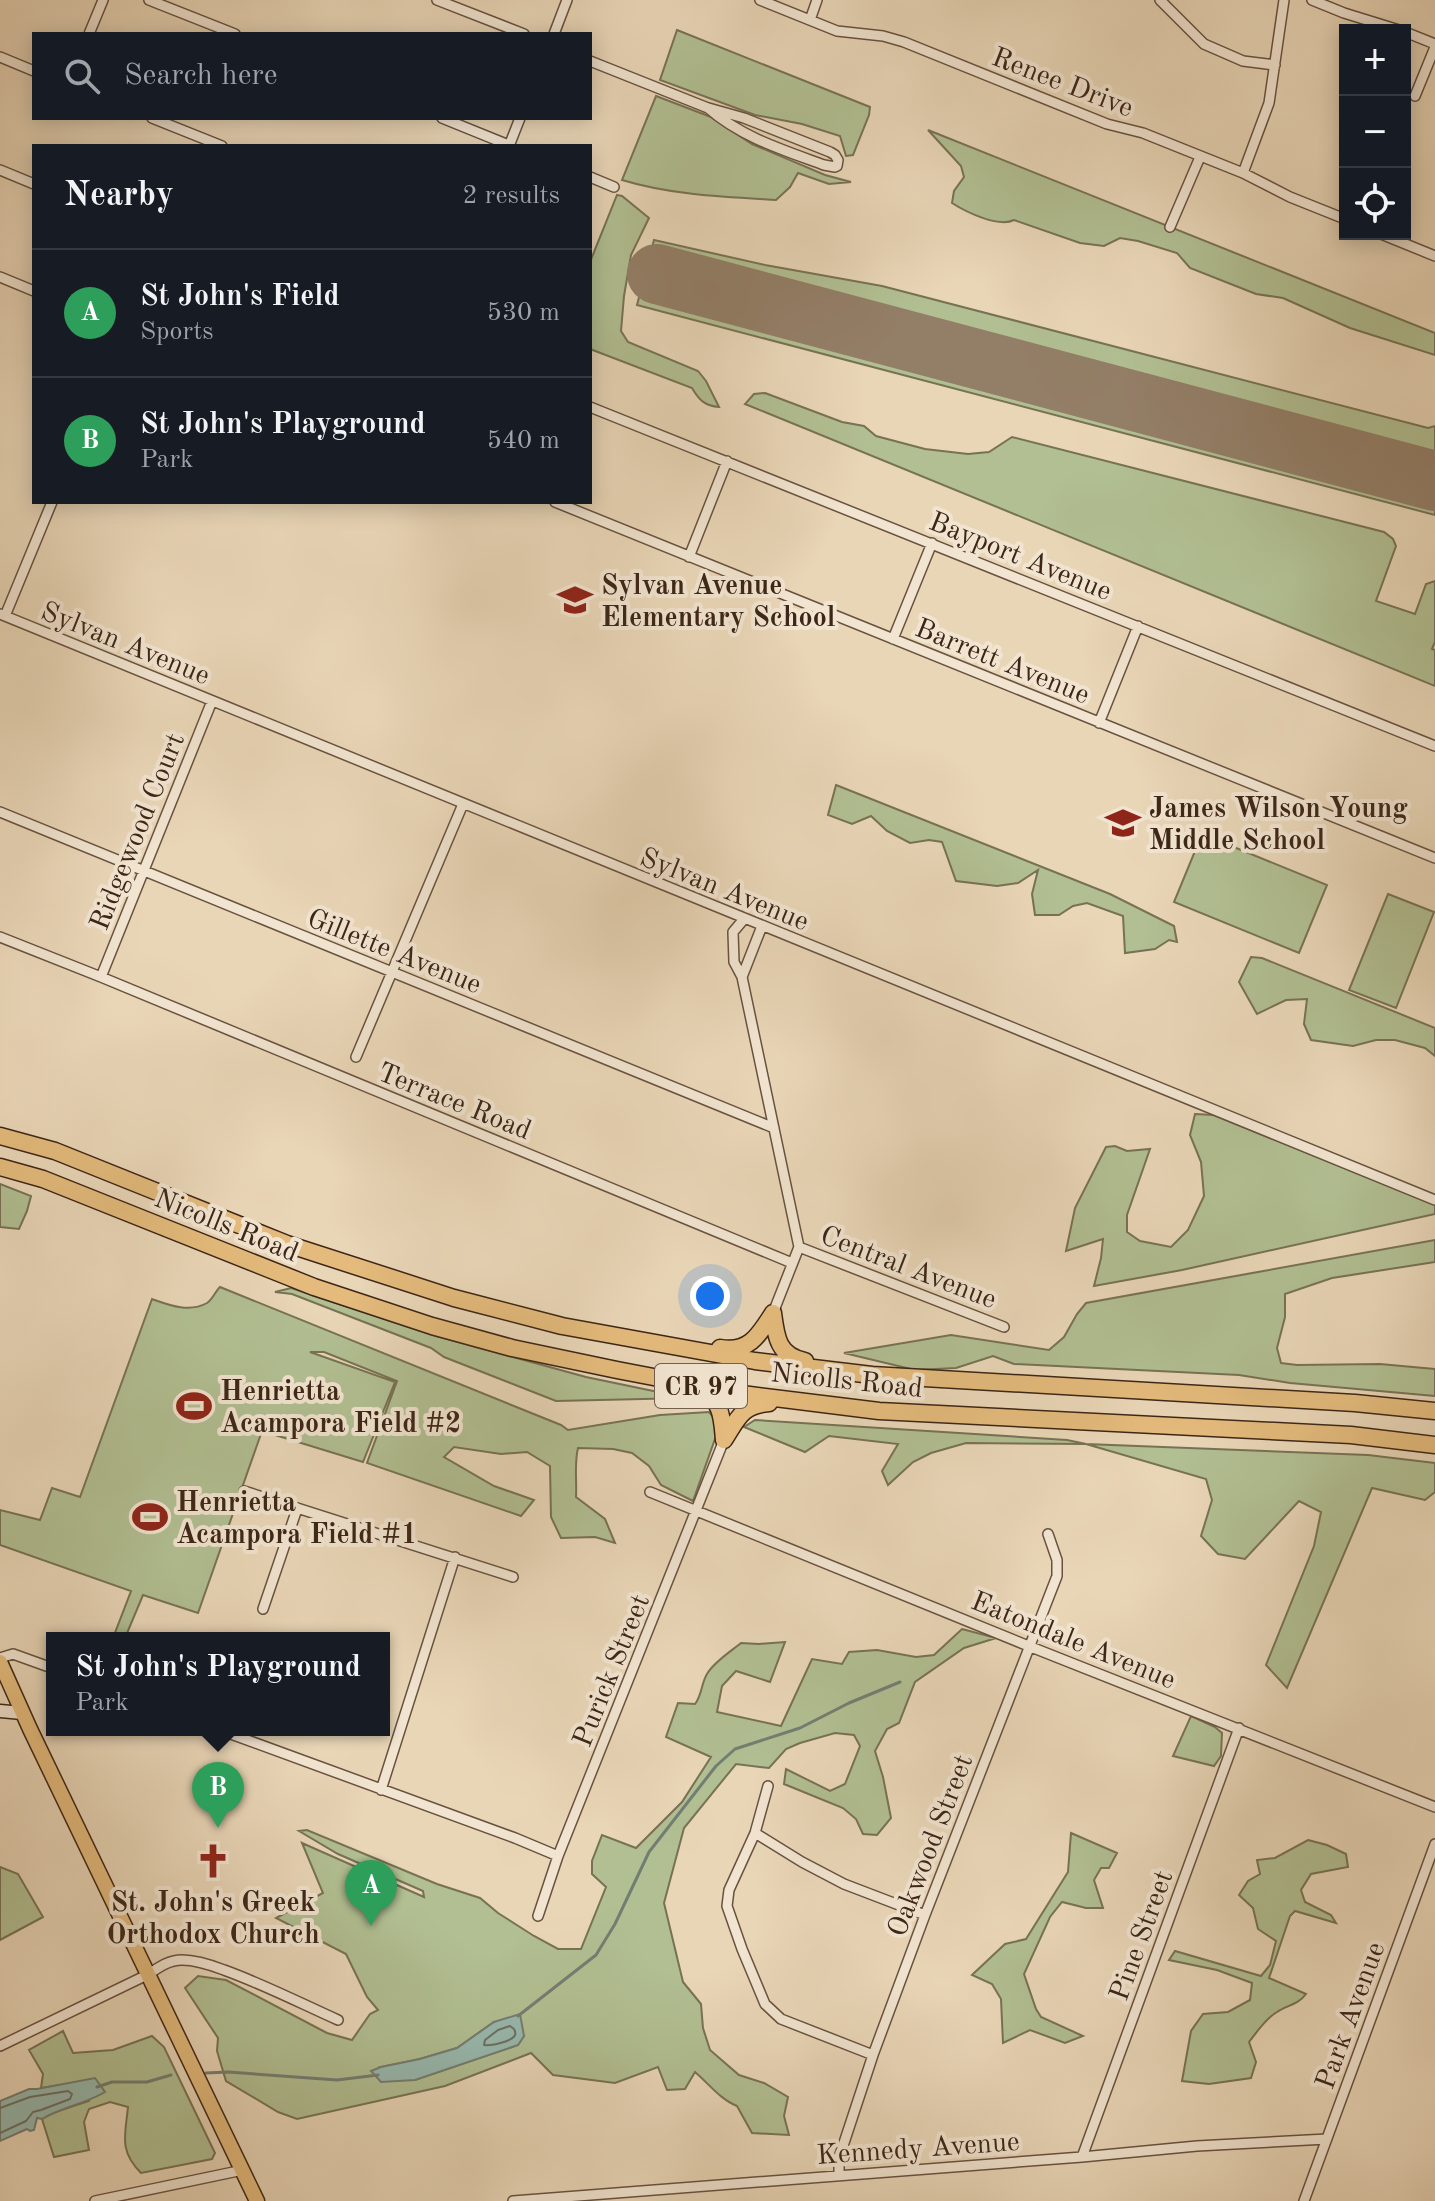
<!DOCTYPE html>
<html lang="en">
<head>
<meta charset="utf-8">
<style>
	body { margin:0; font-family:"Old Standard TT",serif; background:#20242c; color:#f1f3f6 }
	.controls { position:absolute; right:24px; top:24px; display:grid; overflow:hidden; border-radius:0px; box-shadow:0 4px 20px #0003 }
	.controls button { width:72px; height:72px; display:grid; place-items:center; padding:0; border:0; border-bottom:2px solid #363941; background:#171b24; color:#f1f3f6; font:40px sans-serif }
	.you { position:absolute; left:710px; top:1296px; width:28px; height:28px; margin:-20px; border:6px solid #fff; border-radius:50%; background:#1a73e8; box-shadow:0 0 0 12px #1a73e833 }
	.badge { display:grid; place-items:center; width:52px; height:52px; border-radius:50%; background:#c59692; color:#fff; font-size:26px; font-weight:700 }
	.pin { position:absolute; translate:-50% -66px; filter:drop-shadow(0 2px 4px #0008) }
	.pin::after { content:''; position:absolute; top:42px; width:28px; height:24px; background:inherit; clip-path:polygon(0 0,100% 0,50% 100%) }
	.popup { position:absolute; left:46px; top:1632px; width:344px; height:104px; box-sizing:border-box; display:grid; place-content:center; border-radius:0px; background:#171b24; filter:drop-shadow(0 2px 6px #0005); font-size:26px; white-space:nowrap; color:#9ea1a6 }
	.popup b { font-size:30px; color:#f1f3f6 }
	.popup::after { content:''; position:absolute; left:50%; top:100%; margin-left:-16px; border:16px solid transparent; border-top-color:#171b24 }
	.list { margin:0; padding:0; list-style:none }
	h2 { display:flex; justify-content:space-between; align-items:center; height:104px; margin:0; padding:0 32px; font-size:34px }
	h2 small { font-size:26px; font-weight:400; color:#9ea1a6 }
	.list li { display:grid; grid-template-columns:52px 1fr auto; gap:24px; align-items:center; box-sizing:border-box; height:128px; padding:0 32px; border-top:2px solid #363941 }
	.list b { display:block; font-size:30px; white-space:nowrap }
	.list p { margin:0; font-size:26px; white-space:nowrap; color:#9ea1a6 }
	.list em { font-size:26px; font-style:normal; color:#9ea1a6 }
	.icon { flex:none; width:44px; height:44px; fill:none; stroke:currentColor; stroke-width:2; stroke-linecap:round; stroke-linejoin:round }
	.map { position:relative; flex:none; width:1435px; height:2201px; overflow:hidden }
	.search { position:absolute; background:#171b24; box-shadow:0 4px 20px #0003; left:32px; top:32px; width:560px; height:88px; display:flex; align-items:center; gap:20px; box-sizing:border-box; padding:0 28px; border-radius:0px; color:#9ea1a6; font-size:30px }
	.panel { position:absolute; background:#171b24; box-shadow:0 4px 20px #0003; left:32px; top:144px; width:560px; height:360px; border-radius:0px }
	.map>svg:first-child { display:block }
</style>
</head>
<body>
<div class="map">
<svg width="1435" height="2201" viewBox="0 0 1435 2201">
	<rect width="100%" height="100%" fill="#e9d6b7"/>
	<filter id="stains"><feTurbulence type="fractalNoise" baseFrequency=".0025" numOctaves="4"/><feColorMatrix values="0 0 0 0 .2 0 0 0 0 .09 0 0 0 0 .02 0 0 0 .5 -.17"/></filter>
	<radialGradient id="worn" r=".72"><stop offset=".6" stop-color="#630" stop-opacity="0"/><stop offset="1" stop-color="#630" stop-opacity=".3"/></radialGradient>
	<!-- green -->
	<path fill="#b1bf92" stroke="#777254" stroke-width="2" fill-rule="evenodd" d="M677,30L870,107L869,115L853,155L846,156L840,136L802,124L755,115L660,80Z
		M656,96L711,117L752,144L825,175L851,182L829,184L798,173L790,187L776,200C725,197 671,195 622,180Z
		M928,130L1435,333V355L1350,328L1283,298L1256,294L1190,268L1177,253L1138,241L1120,238L1104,246L1080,243L1014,220C999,228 966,212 952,203L954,191L964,177L961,166Z
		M617,195L622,196L649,218L631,255L624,296L621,331L628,342L698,371L706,381L719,407C705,406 699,400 692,388L590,349V262Z
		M654,240L765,265L882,286L1428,428L1435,426V515L637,305Z
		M765,393L842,422L864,426L876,436L925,449L968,454L989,452L1012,437L1384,532L1393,539L1396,546L1376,601L1415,614L1426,584L1435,581V642L1432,649L1435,650V686L745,404L754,394Z
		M836,785L1110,894L1174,926L1177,942L1169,940L1155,949L1125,953L1123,916L1087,903L1073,906L1059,915H1035L1032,894L1038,870L1018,883L997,886L956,881L942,842L929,840L910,843L887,831L871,816L852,824L828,815Z
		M1202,834L1327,885L1299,953L1174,902Z
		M1388,894L1434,912L1396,1008L1349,990Z
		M1251,957L1262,958L1435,1028V1056L1425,1048L1395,1040H1376L1353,1046L1311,1040L1304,1024L1307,999L1286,1000L1257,1014L1239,982Z
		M1195,1114L1214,1115L1435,1205V1214L1182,1270L1094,1286L1101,1258L1103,1239L1066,1251L1075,1208L1106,1147L1115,1146L1127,1151L1150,1149L1127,1215V1232L1140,1241L1171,1247L1188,1230L1204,1196L1201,1162L1190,1135Z
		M0,1184L31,1196L27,1211L19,1229L0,1227Z
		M1435,1240V1262L1332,1278L1285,1294V1317L1277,1348L1281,1363L1297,1365L1380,1364L1435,1369V1396L1290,1383L1239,1375L1014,1364L993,1356L956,1368L915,1370L844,1353L951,1335L1049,1350L1064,1337L1077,1314L1086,1303Z
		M220,1287L561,1425L568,1430L660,1415L709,1412L715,1420L716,1436L693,1501L661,1485L649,1466L632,1453L613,1449L578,1448C574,1464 577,1481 576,1497L605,1519L615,1543L595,1537L561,1538L551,1517L550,1466L527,1452L501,1454L454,1447L444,1457L494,1486L534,1500L521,1516L367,1463L397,1381L324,1352H310L395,1382L363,1462L262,1431L198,1613L143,1595L125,1638H113L131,1591L0,1545V1510L40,1520L52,1488L80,1497L152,1299C169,1305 189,1313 207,1303C212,1300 215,1292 220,1287Z
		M291,1288L433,1335L586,1377L687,1398L556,1401L444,1357L431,1348L292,1294L275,1292Z
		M755,1420L1067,1440L1086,1444L1368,1455L1435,1463V1492L1425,1500L1372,1488L1287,1688L1266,1665L1314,1546L1321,1512L1299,1501L1245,1559L1218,1554L1201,1536L1212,1500L1206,1479L1086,1444L966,1443L931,1453L913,1462L888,1485L882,1471L898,1444L829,1436L805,1452L744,1427Z
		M962,1629L996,1638L964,1648L915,1682L899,1723L887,1729L875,1751L883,1777L891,1818L877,1835L863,1834L856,1819L843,1808L784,1784L786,1769L830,1791L845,1784L860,1746L854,1735L835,1733L800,1743L786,1749L769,1768L736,1764L684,1828L664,1903L683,1982L701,2004L703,2028L710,2050L739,2075L764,2083L788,2097L784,2116L789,2135L752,2133L737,2106C721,2100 708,2083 695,2072L685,2089L667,2090L658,2067L615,2083L553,2075L531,2053L445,2086L297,2119L278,2112L226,2081L217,2051L218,2038L185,1988L198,1976L226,1980L327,2033L352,2040L370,2014L378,2010L367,1997L346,1954L276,1918L323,1893L302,1843L424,1897L423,1891L338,1854L299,1831L307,1830L437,1884L480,1898L498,1913L534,1936L558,1949H581L606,1887L592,1874V1861L602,1835L636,1848L682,1802L711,1757L666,1737L678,1703L695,1704C702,1695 701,1684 707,1674C714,1662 730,1652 741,1643L759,1644L785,1642L770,1682L736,1671L722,1686L717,1712L781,1726L812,1659L842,1664L849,1652L877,1650L916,1657L934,1655ZM494,2022L524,2036L518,2045L415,2080L381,2067L420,2059L457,2048Z
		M1191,1716L1215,1727L1222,1733L1221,1756L1214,1766L1173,1756Z
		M1071,1833L1117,1853L1109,1868H1101L1094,1880L1103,1908H1086L1062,1902L1050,1917L1024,1974L1036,2009L1041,2017L1083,2036L1065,2043L1030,2030L1003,2043L1001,1999L992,1984L972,1975L1005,1944L1026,1939L1068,1872Z
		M1308,1840L1327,1845L1346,1854L1348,1867L1311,1874L1301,1890L1305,1902L1331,1915L1336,1923L1295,1911L1290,1916L1269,1978L1306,1994C1298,2005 1287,2005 1277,2012C1265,2019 1257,2032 1249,2042L1256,2062L1251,2078L1209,2084L1182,2081L1191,2031L1203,2014L1228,2012L1250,2000L1252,1983L1217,1970L1169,1960L1175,1951L1261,1976L1270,1965L1276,1941L1258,1929L1253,1908L1239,1895L1248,1881L1260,1874L1257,1860L1275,1858Z
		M0,1867L18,1874L43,1917L0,1940Z
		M63,2031L73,2053L113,2050L152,2036L164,2047L215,2153L212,2159L141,2173C119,2151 125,2136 128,2107L110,2102L89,2109L84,2122L89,2150L54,2157L42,2119L52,2113L89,2101L80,2082L41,2088L43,2074L29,2050Z"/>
	<!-- water -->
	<path fill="#97b9af" stroke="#737e72" stroke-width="2" d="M520,2014L524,2036L518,2045L415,2080L381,2082L371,2071L381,2067L420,2059L457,2048L494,2022Z
		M95,2078L105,2092C85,2104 62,2107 42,2119L37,2118L34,2130L30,2131L27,2129L0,2141V2101L29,2089H37Z"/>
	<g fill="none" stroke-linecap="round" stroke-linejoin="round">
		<!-- shore -->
		<path stroke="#6a7063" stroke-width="2" d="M510,2026L514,2029C515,2031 516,2033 515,2035C512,2042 490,2046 484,2045L485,2040L498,2030Z
			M0,2108L30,2097L68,2091L72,2094L70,2099L41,2110L33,2112L26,2121L0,2133"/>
		<!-- stream -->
		<path stroke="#737e72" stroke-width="3" d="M518,2016L596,1955L615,1924L649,1852L716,1766L735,1749L800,1728L849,1703L900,1682
			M206,2073L228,2072L337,2080L378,2075
			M97,2087L112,2082H147L171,2075"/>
		<!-- runway -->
		<path stroke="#937e67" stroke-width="60" d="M657,274L1435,481"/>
		<!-- street casing -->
		<g stroke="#68523f" stroke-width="12">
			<path id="street" d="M149,0L235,34
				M437,0L524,34
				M760,0L837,31L883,36L904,42L1107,124L1143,133L1243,173L1290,197L1345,219
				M1160,0L1204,44L1243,61L1275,65
				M1312,0L1344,13L1399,30
				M810,20L817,0
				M1405,32L1435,44
				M89,34L103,0
				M554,34L567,0
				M0,57L34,71
				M590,61L708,108C741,137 783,150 824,165L835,167L837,166L838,160L835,155L830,152L744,118L705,107
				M1415,96L1435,47
				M152,118L222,146
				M442,118L511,146
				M509,146L520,118
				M0,170L34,184
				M1243,173L1269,103L1284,0
				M590,177L614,187
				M1170,227L1200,157
				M1381,234L1435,256
				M0,277L34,291
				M590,407L1435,746
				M555,502L1435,858
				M689,557L727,461
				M0,614L1435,1200
				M5,616L52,502
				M893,639L932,543
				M1099,723L1138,626
				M0,812L774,1128
				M744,919L733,932L734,962L742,977L762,926
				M0,937L101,977L792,1263
				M101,977L212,701
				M742,977L799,1247L773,1313
				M356,1057L463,804
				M799,1247L1004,1327
				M244,1491L513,1577
				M650,1492L1031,1647L1435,1807
				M263,1609L297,1509
				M0,1658L13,1654L52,1668
				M220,1730L515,1838L558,1856
				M768,1786L755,1833L729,1890L727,1906L742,1949L765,2004L781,2019L873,2055
				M381,1790L455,1557
				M755,1833L802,1862L844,1884L925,1915
				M538,1916L558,1856L724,1440
				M0,2046L149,1974C159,1967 169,1960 182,1960C197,1960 211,1965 224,1970C263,1984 300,2003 338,2020
				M1082,2157L1239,1728
				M839,2174V2158L873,2055L925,1915L1057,1576V1560L1048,1534
				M95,2201L243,2170
				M513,2201L1082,2157L1197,2146L1327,2139
				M1304,2201L1435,1844"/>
		</g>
		<!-- secondary casing -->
		<g stroke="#3d2617" stroke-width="15">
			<path id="secondary" d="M0,1711L22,1713"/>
		</g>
		<!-- primary casing -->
		<g stroke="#3d2617" stroke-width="17">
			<path id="primary" d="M0,1662L30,1729L257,2201"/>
		</g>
		<!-- highway casing -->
		<g stroke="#3d2617" stroke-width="19">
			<path id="highway" d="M0,1136L55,1151L287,1244L454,1298L562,1326L755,1361L872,1375L1355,1403L1435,1411
				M0,1167L43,1179L314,1287L432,1326L512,1348L617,1370L742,1394L879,1411L1351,1435L1435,1445
				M773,1313C776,1337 778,1356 805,1361
				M720,1348C749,1353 759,1335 773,1313
				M697,1390C722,1398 722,1417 724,1440
				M724,1440C738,1418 742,1405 769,1403"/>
		</g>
		<!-- street -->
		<use href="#street" stroke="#f1e4d0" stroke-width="9"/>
		<!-- secondary -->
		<use href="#secondary" stroke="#f1e4d0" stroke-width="12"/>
		<!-- primary -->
		<use href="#primary" stroke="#e4bb7c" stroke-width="14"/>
		<!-- highway -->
		<use href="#highway" stroke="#e4bb7c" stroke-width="16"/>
	</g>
	<!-- icons -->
	<defs>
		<g id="school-bare" transform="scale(2.76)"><path d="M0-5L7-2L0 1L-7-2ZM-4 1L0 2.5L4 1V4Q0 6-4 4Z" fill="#8f2418" stroke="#f1e4d0" stroke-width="2.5" paint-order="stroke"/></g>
		<g id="stadium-bare" transform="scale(2.76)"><path d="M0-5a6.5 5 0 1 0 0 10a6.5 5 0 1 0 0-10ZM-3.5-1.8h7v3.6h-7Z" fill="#8f2418" stroke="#f1e4d0" stroke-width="2.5" paint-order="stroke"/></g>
		<g id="church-bare" transform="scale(2.76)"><path d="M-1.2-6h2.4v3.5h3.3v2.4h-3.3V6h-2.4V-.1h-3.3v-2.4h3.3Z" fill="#8f2418" stroke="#f1e4d0" stroke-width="2.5" paint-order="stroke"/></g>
	</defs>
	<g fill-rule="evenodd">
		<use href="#school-bare" x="575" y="600"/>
		<use href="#school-bare" x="1123" y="823"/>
		<use href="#stadium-bare" x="194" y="1406"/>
		<use href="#stadium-bare" x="150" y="1517"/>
		<use href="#church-bare" x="213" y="1861"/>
	</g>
	<g text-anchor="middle" stroke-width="8" stroke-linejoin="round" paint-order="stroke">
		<!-- shield labels -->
		<rect fill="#f1e4d0" stroke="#735f4e" stroke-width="2" x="655" y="1364" width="92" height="44" rx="6"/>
		<g font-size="26" font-weight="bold" fill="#3d2617">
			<text x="701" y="1395">CR 97</text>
		</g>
		<!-- street labels -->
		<g font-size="28" fill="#3d2617" stroke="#f1e4d0">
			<text transform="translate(1063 81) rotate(21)" y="10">Renee Drive</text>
			<text transform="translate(1021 555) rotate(22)" y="10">Bayport Avenue</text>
			<text transform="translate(126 642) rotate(22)" y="10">Sylvan Avenue</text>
			<text transform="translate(1003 660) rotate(22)" y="10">Barrett Avenue</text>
			<text transform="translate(136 831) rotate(-68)" y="10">Ridgewood Court</text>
			<text transform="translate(725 888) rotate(22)" y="10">Sylvan Avenue</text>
			<text transform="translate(395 950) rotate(22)" y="10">Gillette Avenue</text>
			<text transform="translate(455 1100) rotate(22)" y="10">Terrace Road</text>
			<text transform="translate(227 1224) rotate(22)" y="10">Nicolls Road</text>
			<text transform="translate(909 1266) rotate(21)" y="10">Central Avenue</text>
			<text transform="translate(847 1379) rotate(6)" y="10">Nicolls Road</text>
			<text transform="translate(1074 1639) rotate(22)" y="10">Eatondale Avenue</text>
			<text transform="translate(610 1670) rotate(-68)" y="10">Purick Street</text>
			<text transform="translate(929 1845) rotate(-69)" y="10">Oakwood Street</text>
			<text transform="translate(1140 1935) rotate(-70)" y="10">Pine Street</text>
			<text transform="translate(1349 2015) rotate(-70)" y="10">Park Avenue</text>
			<text transform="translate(918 2147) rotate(-4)" y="10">Kennedy Avenue</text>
		</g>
		<!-- poi labels -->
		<g font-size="28" font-weight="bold" fill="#3d2617" stroke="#f1e4d0" text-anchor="start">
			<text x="601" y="594">Sylvan Avenue<tspan x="601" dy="32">Elementary School</tspan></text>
			<text x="1149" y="817">James Wilson Young<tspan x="1149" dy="32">Middle School</tspan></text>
			<text x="220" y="1400">Henrietta<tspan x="220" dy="32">Acampora Field #2</tspan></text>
			<text x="176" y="1511">Henrietta<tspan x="176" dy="32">Acampora Field #1</tspan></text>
			<text x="213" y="1911" text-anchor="middle">St. John's Greek<tspan x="213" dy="32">Orthodox Church</tspan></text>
		</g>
	</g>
	<rect width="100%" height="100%" filter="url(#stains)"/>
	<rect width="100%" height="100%" fill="url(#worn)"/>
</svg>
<div class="controls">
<button>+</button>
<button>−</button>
<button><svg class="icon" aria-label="locate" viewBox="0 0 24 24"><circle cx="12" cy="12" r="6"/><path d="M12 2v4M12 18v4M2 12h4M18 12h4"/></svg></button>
</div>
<div class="you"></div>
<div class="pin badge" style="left:371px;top:1926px;background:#2e9e5b">A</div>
<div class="pin badge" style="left:218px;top:1828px;background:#2e9e5b">B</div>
<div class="popup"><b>St John's Playground</b>Park</div>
<div class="search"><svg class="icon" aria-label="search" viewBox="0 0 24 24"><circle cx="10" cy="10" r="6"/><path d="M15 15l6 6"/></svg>Search here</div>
<section class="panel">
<h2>Nearby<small>2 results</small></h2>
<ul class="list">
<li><span class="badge" style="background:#2e9e5b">A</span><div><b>St John's Field</b><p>Sports</p></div><em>530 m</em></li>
<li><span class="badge" style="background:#2e9e5b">B</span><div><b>St John's Playground</b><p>Park</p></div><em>540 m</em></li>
</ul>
</section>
</div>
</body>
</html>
